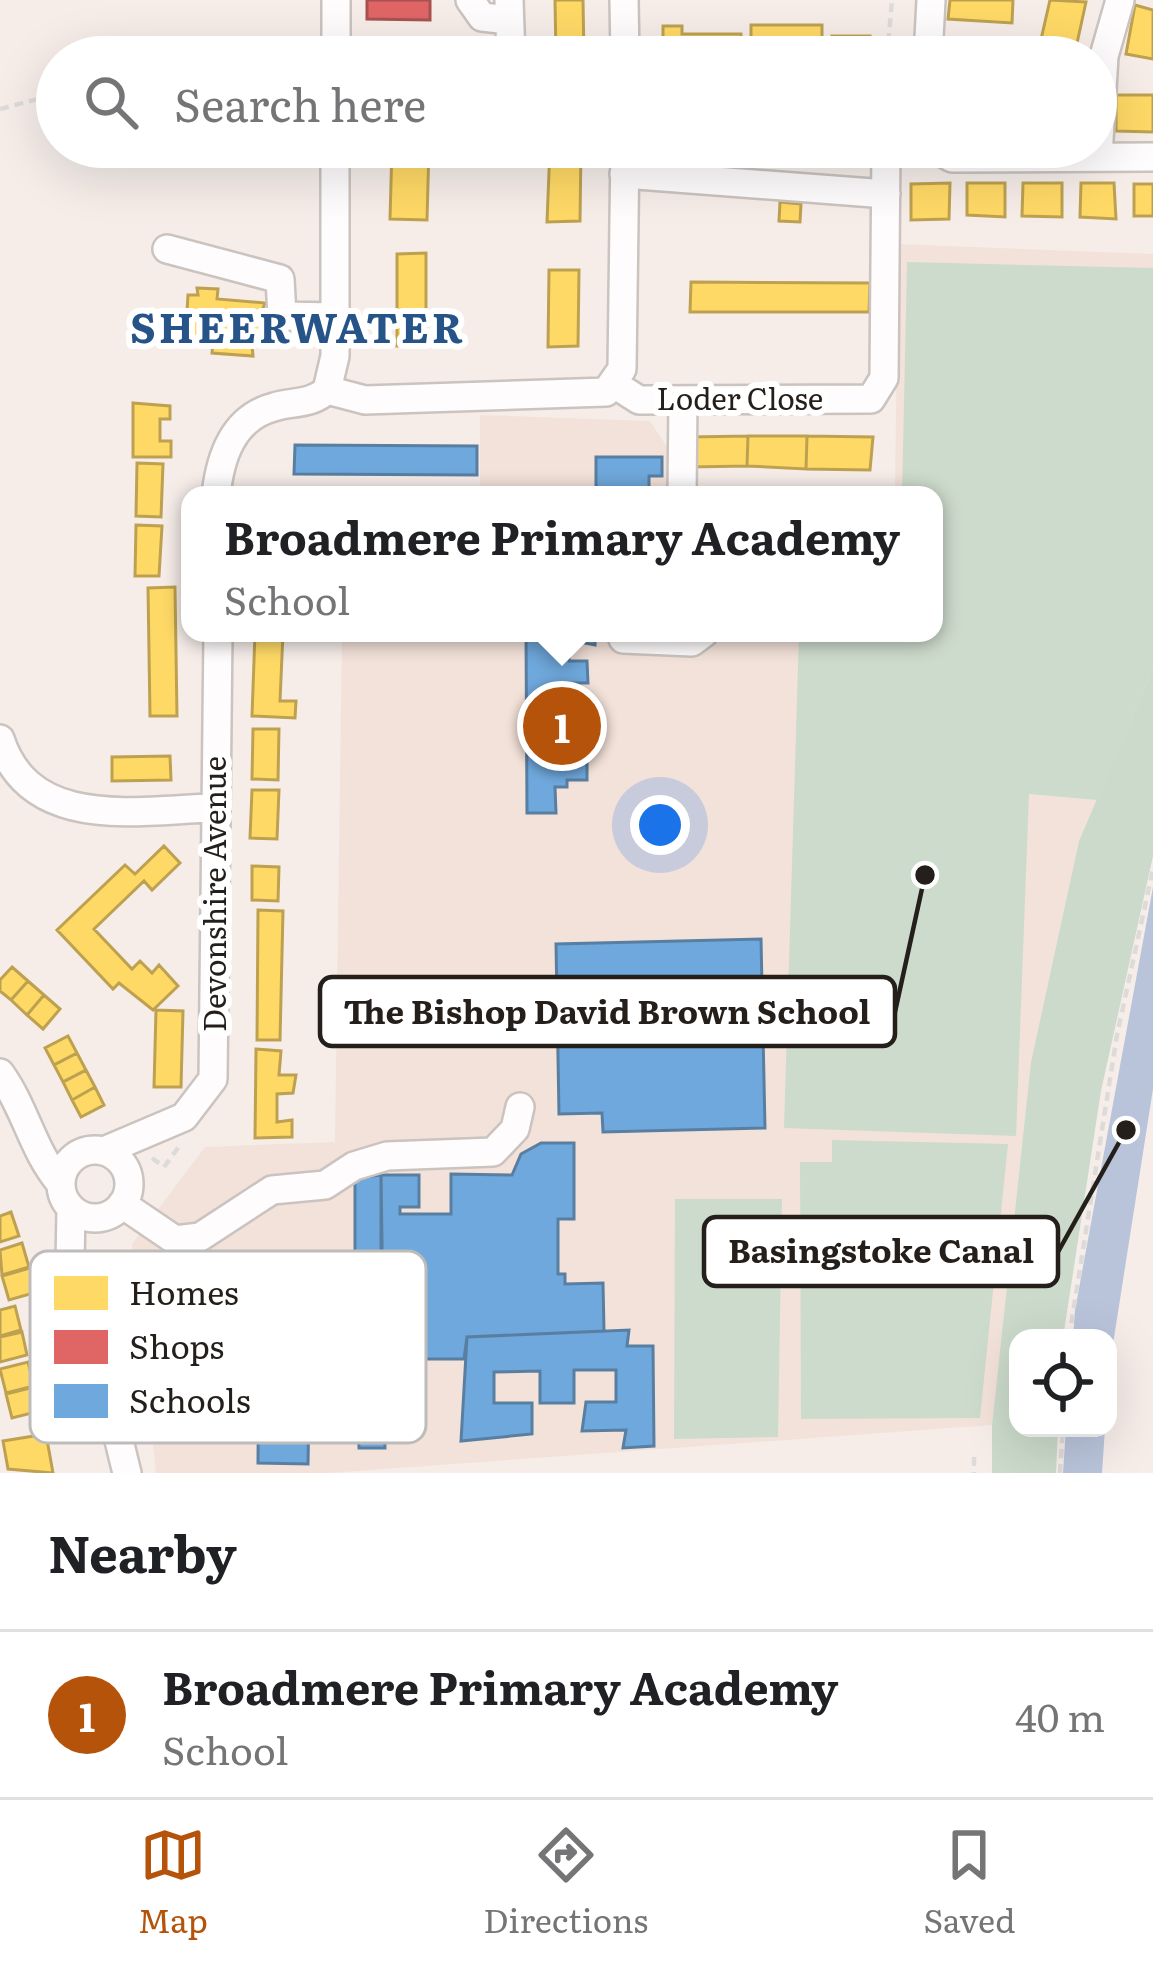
<!DOCTYPE html>
<html lang="en">
<head>
<meta charset="utf-8">
<style>
	body { margin:0; font-family:Literata,serif; background:#f6f6f6; color:#202124 }
	.controls { position:absolute; right:36px; bottom:36px; display:grid; overflow:hidden; border-radius:24px; box-shadow:0 12px 48px #0002 }
	.controls button { width:108px; height:108px; display:grid; place-items:center; padding:0; border:0; border-bottom:3px solid #e0e0e0; background:#fff; color:#202124; font:60px sans-serif }
	.you { position:absolute; left:660px; top:825px; width:42px; height:42px; margin:-30px; border:9px solid #fff; border-radius:50%; background:#1a73e8; box-shadow:0 0 0 18px #1a73e833 }
	.badge { display:grid; place-items:center; width:78px; height:78px; border-radius:50%; background:#b45309; color:#fff; font-size:39px; font-weight:700 }
	.pin { position:absolute; translate:-50% -50%; border:6px solid #fff; box-shadow:0 3px 12px #0006 }
	.popup { position:absolute; left:181px; top:486px; width:762px; height:156px; box-sizing:border-box; display:grid; place-content:center; border-radius:24px; background:#fff; filter:drop-shadow(0 3px 9px #0005); font-size:39px; white-space:nowrap; color:#757577 }
	.popup b { font-size:45px; color:#202124 }
	.popup::after { content:''; position:absolute; left:50%; top:100%; margin-left:-24px; border:24px solid transparent; border-top-color:#fff }
	.list { margin:0; padding:0; list-style:none }
	h2 { display:flex; justify-content:space-between; align-items:center; height:156px; margin:0; padding:0 48px; font-size:51px }
	h2 small { font-size:39px; font-weight:400; color:#757577 }
	.list li { display:grid; grid-template-columns:78px 1fr auto; gap:36px; align-items:center; box-sizing:border-box; height:168px; padding:0 48px; border-top:3px solid #e0e0e0 }
	.list b { display:block; font-size:45px; white-space:nowrap }
	.list p { margin:0; font-size:39px; white-space:nowrap; color:#757577 }
	.list em { font-size:39px; font-style:normal; color:#757577 }
	.icon { flex:none; width:66px; height:66px; fill:none; stroke:currentColor; stroke-width:2; stroke-linecap:round; stroke-linejoin:round }
	.map { position:relative; flex:none; width:1153px; height:1473px; overflow:hidden }
	.search { position:absolute; background:#fff; box-shadow:0 12px 48px #0002; left:36px; right:36px; top:36px; height:132px; display:flex; align-items:center; gap:30px; box-sizing:border-box; padding:0 42px; border-radius:66px; color:#757577; font-size:45px }
	.sheet { height:324px; background:#fff }
	nav { display:flex; justify-content:space-around; align-items:center; box-sizing:border-box; height:168px; border-top:3px solid #e0e0e0; background:#fff; font-size:33px; color:#757577 }
	nav a { display:grid; justify-items:center; gap:6px }
	nav .on { color:#b45309 }
	.map>svg:first-child { display:block }
</style>
</head>
<body>
<div class="map">
<svg width="1153" height="1473" viewBox="0 0 1153 1473">
	<rect width="100%" height="100%" fill="#f6ede9"/>
	<!-- built -->
	<path fill="#f3e2d9" d="M898,244L1153,254V668L1079,841L1031,1062L992,1425L329,1473H156L132,1244L205,1147L335,1142L342,633H934V495H895Z
		M480,415L650,421L687,477L686,495H480Z"/>
	<!-- green -->
	<path fill="#cddbcc" d="M907,262L1153,268V668L1097,800L1029,794L1016,1136L784,1128L799,633H934V495H902Z
		M832,1140L1008,1144L980,1418L801,1419L800,1162H832Z
		M675,1199H782L778,1437L674,1439Z"/>
	<!-- forest -->
	<path fill="#cbdaca" d="M1153,668V856L1101,1091L1063,1338H1018V1428H1058L1056,1473H992V1425L1031,1062L1079,841Z"/>
	<!-- water -->
	<path fill="#b9c4db" d="M1153,887V1089L1108,1376V1338H1073L1075,1310Z
		M1066,1428H1105L1102,1473H1063Z"/>
	<!-- homes -->
	<path fill="#ffd966" stroke="#bda150" stroke-width="3" d="M555,0H583L584,57H556Z
		M950,0H1013L1012,23L948,19Z
		M1050,0L1086,2L1074,57H1037Z
		M1135,5L1153,10V59L1126,54Z
		M751,25H822V51H751Z
		M663,26H682V34H741V57L663,53Z
		M832,36H870V57H832Z
		M1116,95H1153V132L1116,131Z
		M392,147H429L427,220L390,219Z
		M550,147H581L580,221L547,222Z
		M692,147H871V155H692Z
		M950,183L949,219L911,220V184Z
		M967,183H1005V217L967,215Z
		M1023,183H1062V217L1022,216Z
		M1081,183H1114L1116,219L1080,217Z
		M1134,184H1153V216H1134Z
		M780,202L801,204L800,222L779,221Z
		M426,253V346H397V254Z
		M549,270H579L578,346L548,347Z
		M691,282L870,283L869,312H690Z
		M197,288L218,289L217,299L265,303L260,316L265,346L252,345L253,356L212,353L213,342L185,343L188,295H198Z
		M133,403L170,406V419H160V441H171V457H133Z
		M748,436L747,466L690,467V437Z
		M748,436H807L806,469L747,466Z
		M807,436L873,437L870,470L806,469Z
		M137,463L163,464L161,517L136,516Z
		M136,525L162,526L159,576H135Z
		M175,587L177,716H150L148,588Z
		M255,633H283L280,701H296L295,718L252,716Z
		M253,729H279L278,780L252,779Z
		M170,756L171,780L112,781V757Z
		M252,790H279L277,839L250,838Z
		M164,846L180,863L152,890L144,881L94,929L132,969L140,961L152,973L159,965L178,986L153,1010L119,983L113,989L57,930L125,865L135,874Z
		M252,866L279,867L278,901L252,900Z
		M258,910L283,911L280,1040H257Z
		M12,967L28,981L11,1000L0,991V980Z
		M28,981L44,995L27,1015L11,1000Z
		M44,995L60,1009L43,1029L27,1015Z
		M156,1010L183,1011L181,1087H154Z
		M68,1036L77,1053L54,1065L45,1048Z
		M256,1049L281,1051L279,1075H296L293,1093L277,1094V1122L292,1120V1137L255,1138Z
		M77,1053L86,1070L63,1082L54,1065Z
		M86,1070L95,1087L72,1100L63,1082Z
		M95,1087L104,1105L81,1117L72,1100Z
		M11,1212L19,1236L0,1242V1216Z
		M22,1243L29,1267L2,1275L0,1250Z
		M30,1268L37,1292L9,1300L2,1276Z
		M15,1306L21,1330L0,1336V1310Z
		M22,1332L27,1355L0,1362V1337Z
		M28,1362L34,1386L6,1393L0,1369Z
		M34,1387L40,1411L12,1418L6,1394Z
		M46,1434L53,1473L8,1469L3,1441Z"/>
	<!-- shops -->
	<path fill="#e06666" stroke="#a85150" stroke-width="3" d="M367,0H430V20L367,19Z"/>
	<!-- schools -->
	<path fill="#6fa8dc" stroke="#587fa2" stroke-width="3" d="M295,445L477,446V475L294,474Z
		M596,457H662V476H649V495H596Z
		M526,633H595V645L569,640V661H587L588,683H567V757H587V780H567V787H555L556,813H527Z
		M761,939L765,1128L603,1132L602,1113L559,1114L556,944Z
		M541,1143H574V1219H558V1274H565V1284L603,1283L604,1331L467,1337L464,1359H381V1175H419V1207H400V1214H451V1174L512,1175L521,1154Z
		M381,1175L385,1448H359L357,1406H349V1391L295,1393L296,1406L309,1408L308,1464L258,1463L259,1313L288,1312V1333L355,1332V1178Z
		M629,1330L627,1346H653L654,1446L623,1448L626,1430L582,1431L586,1402H616V1370H574V1403H540V1371L494,1372V1403H532V1434L461,1441L467,1337Z"/>
	<g fill="none" stroke-linecap="round" stroke-linejoin="round">
		<!-- minor casing -->
		<g stroke="#cac3bf" stroke-width="32">
			<path id="minor" d="M470,0L482,17L509,20
				M509,0L511,57
				M624,0L625,57
				M336,57V0
				M928,57L931,0
				M932,147L952,158L1153,157
				M1098,157L1104,56L1120,0
				M624,174L886,194
				M167,249L280,279L282,316L335,317
				M614,384L639,400L871,399L884,378L886,147
				M327,390L365,400L606,392L622,369L625,147
				M327,390L335,356V147
				M216,495C220,458 232,418 274,407C293,401 311,405 327,390
				M682,495L683,400
				M623,639L692,642L704,633
				M0,739C30,832 137,810 213,808
				M0,1073C26,1109 32,1150 61,1184
				M61 1184a34 34 0 1 1 68 0a34 34 0 1 1-68 0Z
				M104,1151L184,1117L213,1079L218,633
				M122,1204L175,1240L200,1237L272,1190L325,1185L354,1166L387,1156L493,1152L515,1129L520,1107
				M71,1208L70,1264L82,1290L127,1473"/>
		</g>
		<!-- path -->
		<path stroke="#dddbda" stroke-width="4.5" stroke-dasharray="9 6" stroke-linecap="butt" d="M289,57L311,48
			M887,57L892,0
			M0,109L57,94
			M152,1158L164,1167L180,1145
			M1069,1338L1117,1035L1153,869
			M974,1457V1473
			M1060,1473L1063,1428"/>
		<!-- minor -->
		<use href="#minor" stroke="#fefcfc" stroke-width="27"/>
	</g>
	<g text-anchor="middle" stroke-width="12" stroke-linejoin="round" paint-order="stroke">
		<!-- street labels -->
		<g font-size="30" fill="#241f1b" stroke="#fff">
			<text x="740" y="410">Loder Close</text>
			<text transform="translate(216 894) rotate(-90)" y="10">Devonshire Avenue</text>
		</g>
		<!-- district labels -->
		<g font-size="42" font-weight="bold" letter-spacing="3" fill="#265488" stroke="#fff">
			<text x="298" y="343">SHEERWATER</text>
		</g>
	</g>
	<!-- legend -->
	<rect x="30" y="1251" width="396" height="192" rx="18" fill="#fff" stroke="#bdbcbb" stroke-width="3"/>
	<rect x="54" y="1276" width="54" height="34" fill="#ffd966"/>
	<rect x="54" y="1330" width="54" height="34" fill="#e06666"/>
	<rect x="54" y="1384" width="54" height="34" fill="#6fa8dc"/>
	<g font-size="33" fill="#241f1b">
		<text x="129" y="1305">Homes</text>
		<text x="129" y="1359">Shops</text>
		<text x="129" y="1413">Schools</text>
	</g>
	<!-- callouts -->
	<path fill="none" stroke="#241f1b" stroke-width="4.5" d="M925 875L895 1012M1126 1130L1058 1252"/>
	<g fill="#241f1b" stroke="#fff" stroke-width="4.5">
		<circle cx="925" cy="875" r="12"/>
		<circle cx="1126" cy="1130" r="12"/>
	</g>
	<g fill="#fff" stroke="#241f1b" stroke-width="4.5">
		<rect x="320" y="977" width="575" height="69" rx="12"/>
		<rect x="704" y="1217" width="354" height="69" rx="12"/>
	</g>
	<g font-size="33" text-anchor="middle" font-weight="bold" fill="#241f1b">
		<text x="607" y="1024">The Bishop David Brown School</text>
		<text x="881" y="1263">Basingstoke Canal</text>
	</g>
</svg>
<div class="controls">
<button><svg class="icon" aria-label="locate" viewBox="0 0 24 24"><circle cx="12" cy="12" r="6"/><path d="M12 2v4M12 18v4M2 12h4M18 12h4"/></svg></button>
</div>
<div class="you"></div>
<div class="pin badge" style="left:562px;top:726px">1</div>
<div class="popup"><b>Broadmere Primary Academy</b>School</div>
<div class="search"><svg class="icon" aria-label="search" viewBox="0 0 24 24"><circle cx="10" cy="10" r="6"/><path d="M15 15l6 6"/></svg>Search here</div>
</div>
<section class="sheet">
<h2>Nearby<small></small></h2>
<ul class="list">
<li><span class="badge">1</span><div><b>Broadmere Primary Academy</b><p>School</p></div><em>40 m</em></li>
</ul>
</section>
<nav>
<a class="on"><svg class="icon" aria-label="map" viewBox="0 0 24 24"><path d="M3 6l6-2 6 2 6-2v14l-6 2-6-2-6 2zM9 4v14M15 6v14"/></svg>Map</a>
<a><svg class="icon" aria-label="directions" viewBox="0 0 24 24"><path d="M12 3l9 9-9 9-9-9zM9 14v-3h6M13 9l2 2-2 2"/></svg>Directions</a>
<a><svg class="icon" aria-label="saved" viewBox="0 0 24 24"><path d="M7 4h10v16l-5-4-5 4z"/></svg>Saved</a>
</nav>
</body>
</html>
